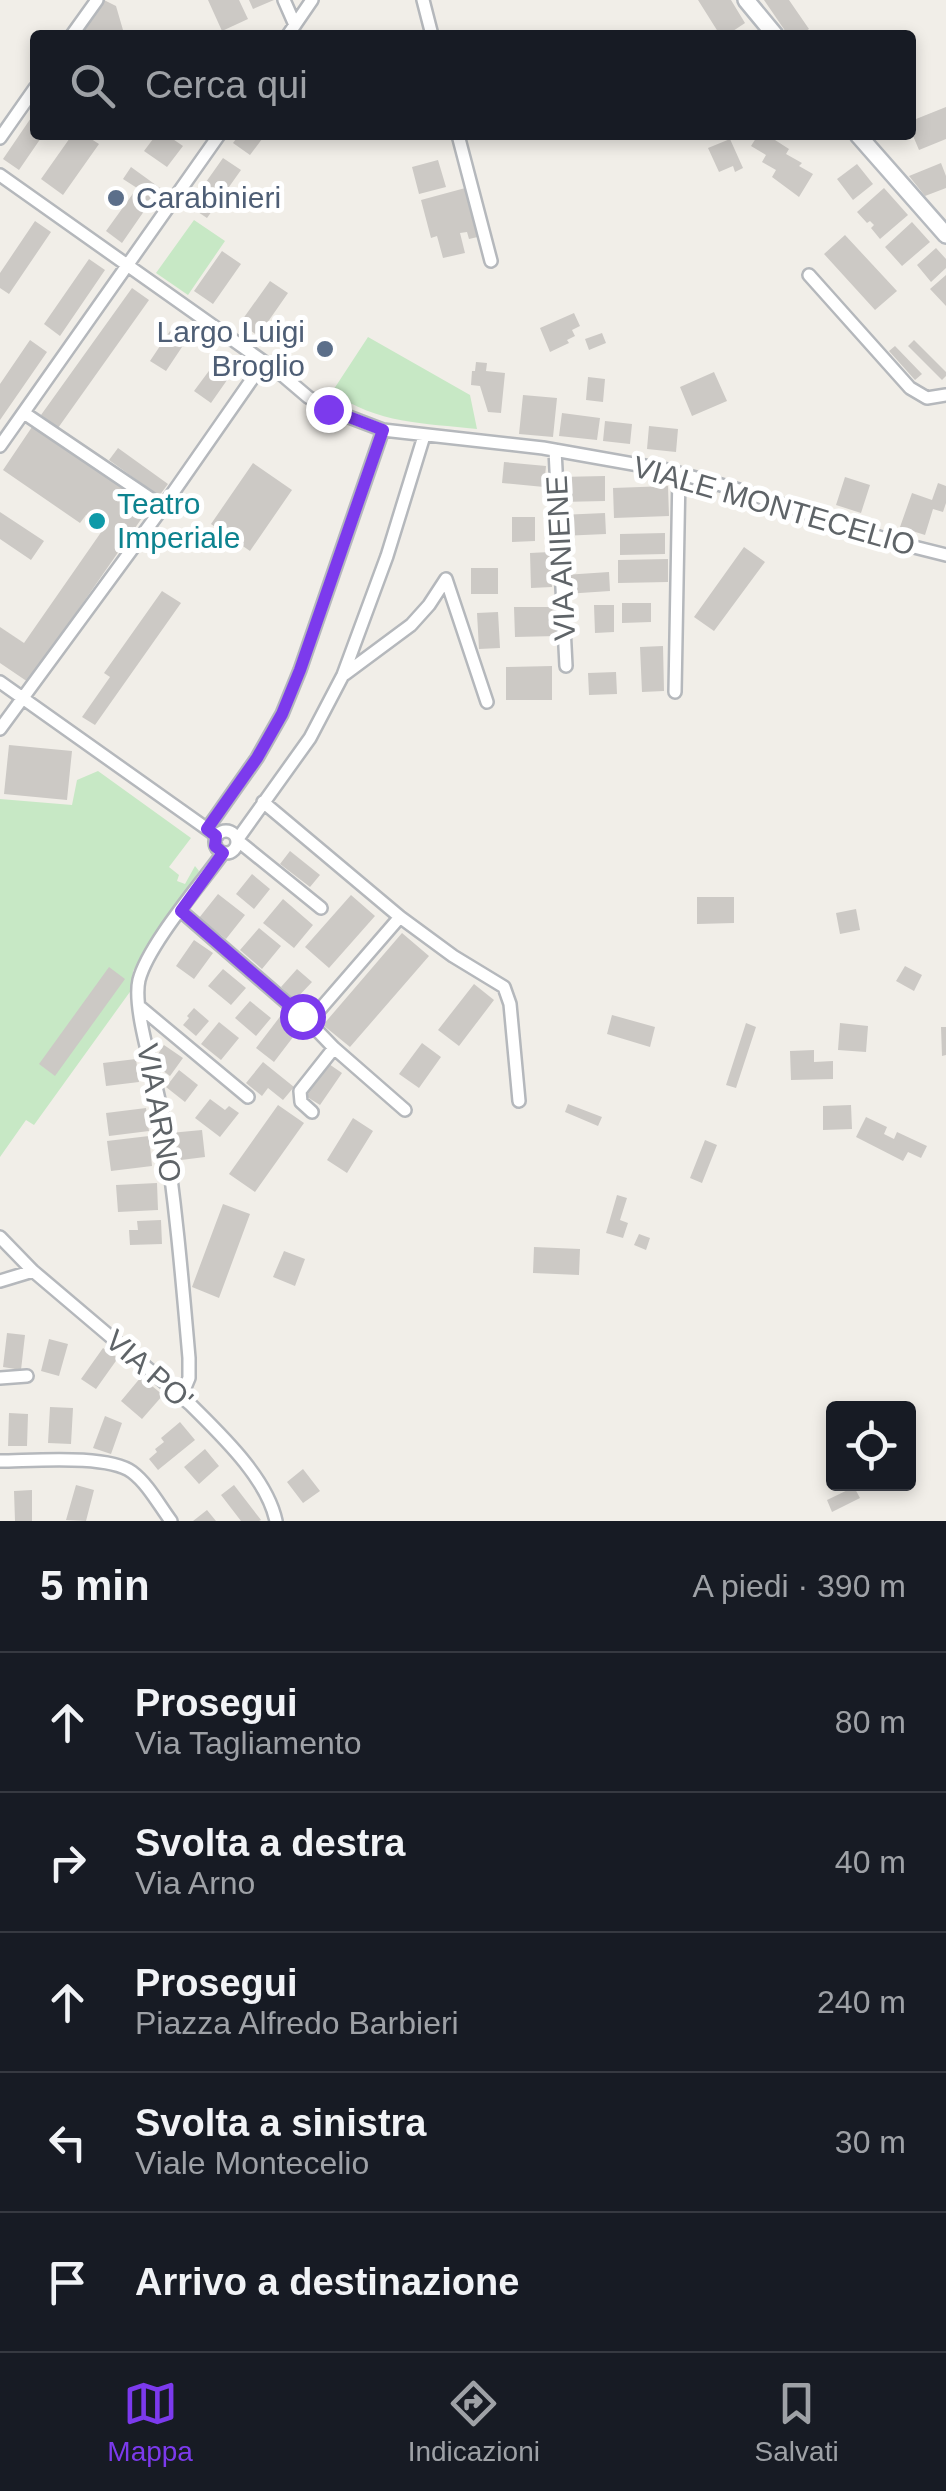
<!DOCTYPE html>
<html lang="it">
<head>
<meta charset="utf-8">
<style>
	body { margin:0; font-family:Arial,sans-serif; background:#20242c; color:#f1f3f6 }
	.controls { position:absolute; right:30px; bottom:30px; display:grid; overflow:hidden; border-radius:10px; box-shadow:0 5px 15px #0003 }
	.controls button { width:90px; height:90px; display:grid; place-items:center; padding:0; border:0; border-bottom:2px solid #363941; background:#171b24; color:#f1f3f6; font:50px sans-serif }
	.stop { position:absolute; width:30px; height:30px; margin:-22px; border:8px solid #7c3aed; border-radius:50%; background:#fff }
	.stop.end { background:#7c3aed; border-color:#fff; box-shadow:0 2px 10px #0008 }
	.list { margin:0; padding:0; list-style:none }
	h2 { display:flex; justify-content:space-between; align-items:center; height:130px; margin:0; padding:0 40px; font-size:42px }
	h2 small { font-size:32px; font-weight:400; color:#9ea1a6 }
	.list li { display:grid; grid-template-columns:65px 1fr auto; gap:30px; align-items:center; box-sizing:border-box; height:140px; padding:0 40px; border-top:2px solid #363941 }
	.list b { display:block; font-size:38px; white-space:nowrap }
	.list p { margin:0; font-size:32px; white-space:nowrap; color:#9ea1a6 }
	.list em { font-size:32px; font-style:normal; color:#9ea1a6 }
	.icon { flex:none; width:55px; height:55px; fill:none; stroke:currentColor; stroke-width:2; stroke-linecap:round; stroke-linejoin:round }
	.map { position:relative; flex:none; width:946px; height:1521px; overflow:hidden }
	.search { position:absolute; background:#171b24; box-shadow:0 5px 15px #0003; left:30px; right:30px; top:30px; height:110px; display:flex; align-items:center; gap:25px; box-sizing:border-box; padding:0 35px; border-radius:10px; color:#9ea1a6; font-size:38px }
	.sheet { height:830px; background:#171b24 }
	nav { display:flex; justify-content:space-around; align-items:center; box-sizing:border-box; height:140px; border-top:2px solid #363941; background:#171b24; font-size:28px; color:#9ea1a6 }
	nav a { display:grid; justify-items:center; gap:5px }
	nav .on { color:#7c3aed }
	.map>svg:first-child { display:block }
</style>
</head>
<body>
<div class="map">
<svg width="946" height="1521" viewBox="0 0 946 1521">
	<rect width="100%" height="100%" fill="#f1eee8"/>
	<!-- green -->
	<path fill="#c7e8c5" d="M194,220L225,241L188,295L156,273Z
		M368,337L470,395L477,429C423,423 378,424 332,392Z
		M98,771L191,838L169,867L179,875L177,881L185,884L195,866L199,871L133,971L132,989L34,1125L26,1120L0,1157V799L72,805L77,780Z"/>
	<!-- building -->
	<path fill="#ccc9c5" d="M104,0L116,6L123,30L119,35H81Z
		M208,0H239L248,19L222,31Z
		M249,0H274L253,9Z
		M698,0H731L745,23L727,35H720Z
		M764,0H789L809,29L800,35H788Z
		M946,107V139L919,150L911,131V121Z
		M35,112V135H43L19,170L3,159Z
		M72,135H85L99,144L63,195L41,179Z
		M156,135H167L183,146L167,167L144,151Z
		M239,135H265L250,155L233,143Z
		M758,135H778L775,140L789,149L786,154L802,163L799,166L813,174L799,197L772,177L776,170L762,162L766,155L751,146Z
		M730,139L743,168L735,172L733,166L719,172L708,148Z
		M223,158L241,170L207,218L189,206Z
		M438,160L446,187L419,194L412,167Z
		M941,163L946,176V188L925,196L909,176Z
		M857,164L873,184L853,200L837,179Z
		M131,167L160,188L122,243L106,231L137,188L123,179Z
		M469,187L482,236L469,239L467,232L460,233L465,253L443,258L437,236L431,238L421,200Z
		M884,188L908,215L880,239L871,228L874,225L870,221L867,223L857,212Z
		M35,221L51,232L9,294L0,288V273Z
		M912,222L930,242L902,266L885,247Z
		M845,235L897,291L875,310L824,254Z
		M936,248L946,259V268L931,282L917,265Z
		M222,251L241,264L213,304L194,291Z
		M89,259L105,270L60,336L44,324Z
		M946,275V306L930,289Z
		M270,281L288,293L258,336L240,323Z
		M132,288L149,300L58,428L41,415Z
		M574,313L580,326L572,330L575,336L567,340L569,343L550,352L540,328Z
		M176,322L192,332L166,371L150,361Z
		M602,333L606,343L589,350L585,339Z
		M30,340L47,352L0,420V384Z
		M914,340L946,372V376L942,380L908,346Z
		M895,346L922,374L915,380L889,351Z
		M223,352L239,363L211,403L194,391Z
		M476,362L487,363L486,371L505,373L501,413L488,412L480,386L471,385L472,371H475Z
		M714,372L727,401L692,416L680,387Z
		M588,377L605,379L603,402L586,400Z
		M523,395L557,398L553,437L519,434Z
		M562,413L600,418L597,440L559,436Z
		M605,421L632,424L630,444L603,441Z
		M34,424L151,505L28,682L0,663V627L24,643L104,528L86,515L80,523L3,470Z
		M649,426L678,429L676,452L647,449Z
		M118,448L168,484L159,496L109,460Z
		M504,462L546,466L544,487L502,483Z
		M253,463L292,490L250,551L211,524Z
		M605,476V501L560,502L559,477Z
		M845,477L870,485L861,513L836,505Z
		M938,483L946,486V503L943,512L933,509L925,535L900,527L912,493L932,500Z
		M668,486L669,516L614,518L613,488Z
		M0,512L44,541L31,560L0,539Z
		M605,513L606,534L561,536L560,515Z
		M512,517H535V541L512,542Z
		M665,533V554L620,555V534Z
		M744,547L765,562L714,631L694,617Z
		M550,552L552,587L531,588L530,553Z
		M668,559V582L618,583V560Z
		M471,568H498V594H471Z
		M609,572L610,591L565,594L564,575Z
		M162,591L181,603L95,725L82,717L110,677L104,673Z
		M622,603H651V622L622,623Z
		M594,605H614V632L595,633Z
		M514,607H556L557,636L515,637Z
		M498,612L500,648L479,649L477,613Z
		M663,646L664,691L642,692L640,647Z
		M552,666V700H506V667Z
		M616,672L617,694L589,695L588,673Z
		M9,745L72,751L67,800L4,794Z
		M290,851L320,875L310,887L280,864Z
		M252,874L270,889L254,909L236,894Z
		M218,894L245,915L226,939L199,918Z
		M351,895L375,916L329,968L305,947Z
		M697,897H734V923L697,924Z
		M283,899L313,925L294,948L263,923Z
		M856,909L860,930L840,934L836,913Z
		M259,928L281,946L262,969L240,950Z
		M402,933L429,956L350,1047L323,1025Z
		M194,940L213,953L194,979L176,966Z
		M905,966L922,975L914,991L896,981Z
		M109,967L125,979L55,1076L39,1064Z
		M223,969L246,988L231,1005L208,986Z
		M297,969L312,982L295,1000L281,987Z
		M474,984L494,1000L459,1046L438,1030Z
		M250,1001L271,1018L256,1036L235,1018Z
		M194,1008L209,1021L196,1036L183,1025L189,1018L187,1016Z
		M282,1014L300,1028L274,1062L256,1048Z
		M612,1015L655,1027L650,1047L607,1034Z
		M219,1022L239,1038L221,1060L201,1044Z
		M746,1023L756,1027L736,1088L726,1085Z
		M840,1023L868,1026L866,1052L838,1050Z
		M941,1027H946V1055L942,1056Z
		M422,1043L441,1057L419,1088L399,1074Z
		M164,1045L183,1058L170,1076L158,1067L162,1061L156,1057Z
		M814,1050V1062L833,1061V1079L791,1080L790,1051Z
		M136,1059L139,1082L106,1086L103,1063Z
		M263,1062L294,1087L283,1100L268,1088L262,1096L246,1083Z
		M326,1062L342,1073L320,1105L304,1095Z
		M179,1070L198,1085L185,1102L166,1087Z
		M210,1099L225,1110L229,1106L239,1113L220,1137L195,1118Z
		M568,1104L602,1117L598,1126L565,1112Z
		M278,1105L304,1123L255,1192L229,1174Z
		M851,1105L852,1129L823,1130V1106Z
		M146,1108L149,1131L109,1136L106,1113Z
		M866,1117L887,1127L884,1134L894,1139L897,1132L927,1146L921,1158L908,1152L903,1161L856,1137Z
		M353,1118L373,1131L347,1173L327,1160Z
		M202,1130L205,1157L173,1161L170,1133Z
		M149,1136L152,1166L111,1171L107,1141Z
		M705,1140L717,1145L702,1183L690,1178Z
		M157,1183L158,1210L118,1212L116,1185Z
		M617,1195L627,1198L620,1220L628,1223L623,1238L606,1233Z
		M223,1204L250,1214L219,1298L192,1287Z
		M161,1220L162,1244L130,1245L129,1230H138L137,1221Z
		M639,1234L650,1238L646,1250L634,1245Z
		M534,1247L580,1249L579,1275L533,1273Z
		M284,1251L305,1259L295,1286L273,1277Z
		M7,1333L25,1335L21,1370L3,1367Z
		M49,1339L68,1344L59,1376L41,1371Z
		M103,1348L118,1358L96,1389L81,1379Z
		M141,1377L163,1395L142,1419L121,1401Z
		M50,1407L73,1408L71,1444L48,1443Z
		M9,1413L28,1414L27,1446H8Z
		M105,1416L122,1423L111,1454L93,1448Z
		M180,1422L195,1440L158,1470L149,1459L157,1452L155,1449L164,1442L161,1438Z
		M205,1449L219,1466L199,1484L184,1467Z
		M303,1469L320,1491L303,1503L287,1482Z
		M76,1485L94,1490L86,1521L66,1520Z
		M234,1485L261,1520L259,1521H241L221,1495Z
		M854,1487L860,1498L832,1512L827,1500Z
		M32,1490V1521H15L14,1491Z
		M207,1510L216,1521H193Z"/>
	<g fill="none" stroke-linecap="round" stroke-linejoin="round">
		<!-- street casing -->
		<g stroke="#b5b8bc" stroke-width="16">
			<path id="street" d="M284,0L295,25
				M423,0L432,35
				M72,35L97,0
				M288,35L312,0
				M458,135L491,261
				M0,138L35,88
				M0,175L281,374L308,397L328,409L383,430L543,448L667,470L739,490L894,542L946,555
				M809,275L910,388L927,398L946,395
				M24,413L163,507
				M0,446L219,135
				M555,450L566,666
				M345,674L411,625L429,605L446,579L487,702
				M0,682L217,836
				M675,692L679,473
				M0,729L163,507L264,362
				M263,802L400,917L453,956L504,987L510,1004L519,1101
				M207,829L257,758L282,714L300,670L383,430
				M215 842a11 11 0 1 1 22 0a11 11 0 1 1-22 0Z
				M321,908L237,840L310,738L343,675L387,556L424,436
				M181,911L309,1022L334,1048L405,1110
				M140,1007L248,1097
				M309,1022L400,917
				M312,1112L301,1102L300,1091L334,1048
				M0,1237L33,1271L191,1405C221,1435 267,1478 276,1521
				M0,1281L33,1271
				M0,1378L27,1376
				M181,1397L189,1378V1358C182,1277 175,1196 162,1115C157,1081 132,1010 139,980C148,945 200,885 223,853
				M0,1461C31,1461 107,1454 132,1472C148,1484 159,1505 171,1521"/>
		</g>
		<!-- secondary casing -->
		<g stroke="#b6babf" stroke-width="20">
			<path id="secondary" d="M746,0L775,35
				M858,135L946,235"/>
		</g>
		<!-- street -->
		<use href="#street" stroke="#fff" stroke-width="11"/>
		<!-- secondary -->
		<use href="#secondary" stroke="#fff" stroke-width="15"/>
	</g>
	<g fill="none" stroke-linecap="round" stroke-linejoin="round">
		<!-- route -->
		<path stroke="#7c3aed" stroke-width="12" d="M302,1016L181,911L223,853L215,846L216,836L207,829L257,758L282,714L300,670L383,430L328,409"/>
	</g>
	<!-- markers -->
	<g fill="#5c6f8a" stroke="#fff" stroke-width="4">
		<circle cx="116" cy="198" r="10"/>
		<circle cx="325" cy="349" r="10"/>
	</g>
	<circle fill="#0f9aa8" stroke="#fff" stroke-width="4" cx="97" cy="521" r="10"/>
	<g text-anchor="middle" stroke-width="10" stroke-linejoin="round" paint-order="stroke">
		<!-- service labels -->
		<g font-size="30" fill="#4e5e75" stroke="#fff" text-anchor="start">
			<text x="136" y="208">Carabinieri</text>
			<text x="305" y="342" text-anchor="end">Largo Luigi<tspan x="305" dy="34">Broglio</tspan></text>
		</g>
		<!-- culture labels -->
		<g font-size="30" fill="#0d838f" stroke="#fff" text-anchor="start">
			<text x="117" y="514">Teatro<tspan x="117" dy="34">Imperiale</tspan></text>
		</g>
		<!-- street labels -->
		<g font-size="30" fill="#5f6468" stroke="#fff">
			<text transform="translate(774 506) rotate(16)" y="10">VIALE MONTECELIO</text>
			<text transform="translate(561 558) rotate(-93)" y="10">VIA ANIENE</text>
			<text transform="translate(159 1113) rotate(80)" y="10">VIA ARNO</text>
			<text transform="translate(149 1370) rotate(41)" y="10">VIA PO'</text>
		</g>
	</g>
</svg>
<div class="controls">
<button><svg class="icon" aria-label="locate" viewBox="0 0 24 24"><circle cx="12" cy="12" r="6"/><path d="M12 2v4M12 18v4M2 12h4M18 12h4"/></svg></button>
</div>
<div class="stop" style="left:302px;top:1016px"></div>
<div class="stop end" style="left:328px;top:409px"></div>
<div class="search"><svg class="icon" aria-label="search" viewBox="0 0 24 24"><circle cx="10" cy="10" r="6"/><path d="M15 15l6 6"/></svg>Cerca qui</div>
</div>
<section class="sheet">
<h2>5 min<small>A piedi · 390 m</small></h2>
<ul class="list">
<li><svg class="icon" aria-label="ahead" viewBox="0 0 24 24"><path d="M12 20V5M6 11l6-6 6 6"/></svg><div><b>Prosegui</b><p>Via Tagliamento</p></div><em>80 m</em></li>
<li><svg class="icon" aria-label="right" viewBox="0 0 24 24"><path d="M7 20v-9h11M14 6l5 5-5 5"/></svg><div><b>Svolta a destra</b><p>Via Arno</p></div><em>40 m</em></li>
<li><svg class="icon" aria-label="ahead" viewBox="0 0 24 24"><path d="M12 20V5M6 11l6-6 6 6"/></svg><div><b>Prosegui</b><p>Piazza Alfredo Barbieri</p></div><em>240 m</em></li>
<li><svg class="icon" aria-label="left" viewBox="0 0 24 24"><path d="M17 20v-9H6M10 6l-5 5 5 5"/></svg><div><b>Svolta a sinistra</b><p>Viale Montecelio</p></div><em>30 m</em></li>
<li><svg class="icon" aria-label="arrive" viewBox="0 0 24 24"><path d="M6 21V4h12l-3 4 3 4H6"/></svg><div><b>Arrivo a destinazione</b></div></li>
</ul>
</section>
<nav>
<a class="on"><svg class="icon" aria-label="map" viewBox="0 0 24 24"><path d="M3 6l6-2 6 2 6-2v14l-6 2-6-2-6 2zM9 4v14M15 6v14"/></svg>Mappa</a>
<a><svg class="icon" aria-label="directions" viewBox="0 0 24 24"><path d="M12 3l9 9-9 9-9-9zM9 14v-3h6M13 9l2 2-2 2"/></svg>Indicazioni</a>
<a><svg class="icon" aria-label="saved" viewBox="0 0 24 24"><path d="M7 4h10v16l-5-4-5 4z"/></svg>Salvati</a>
</nav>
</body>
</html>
